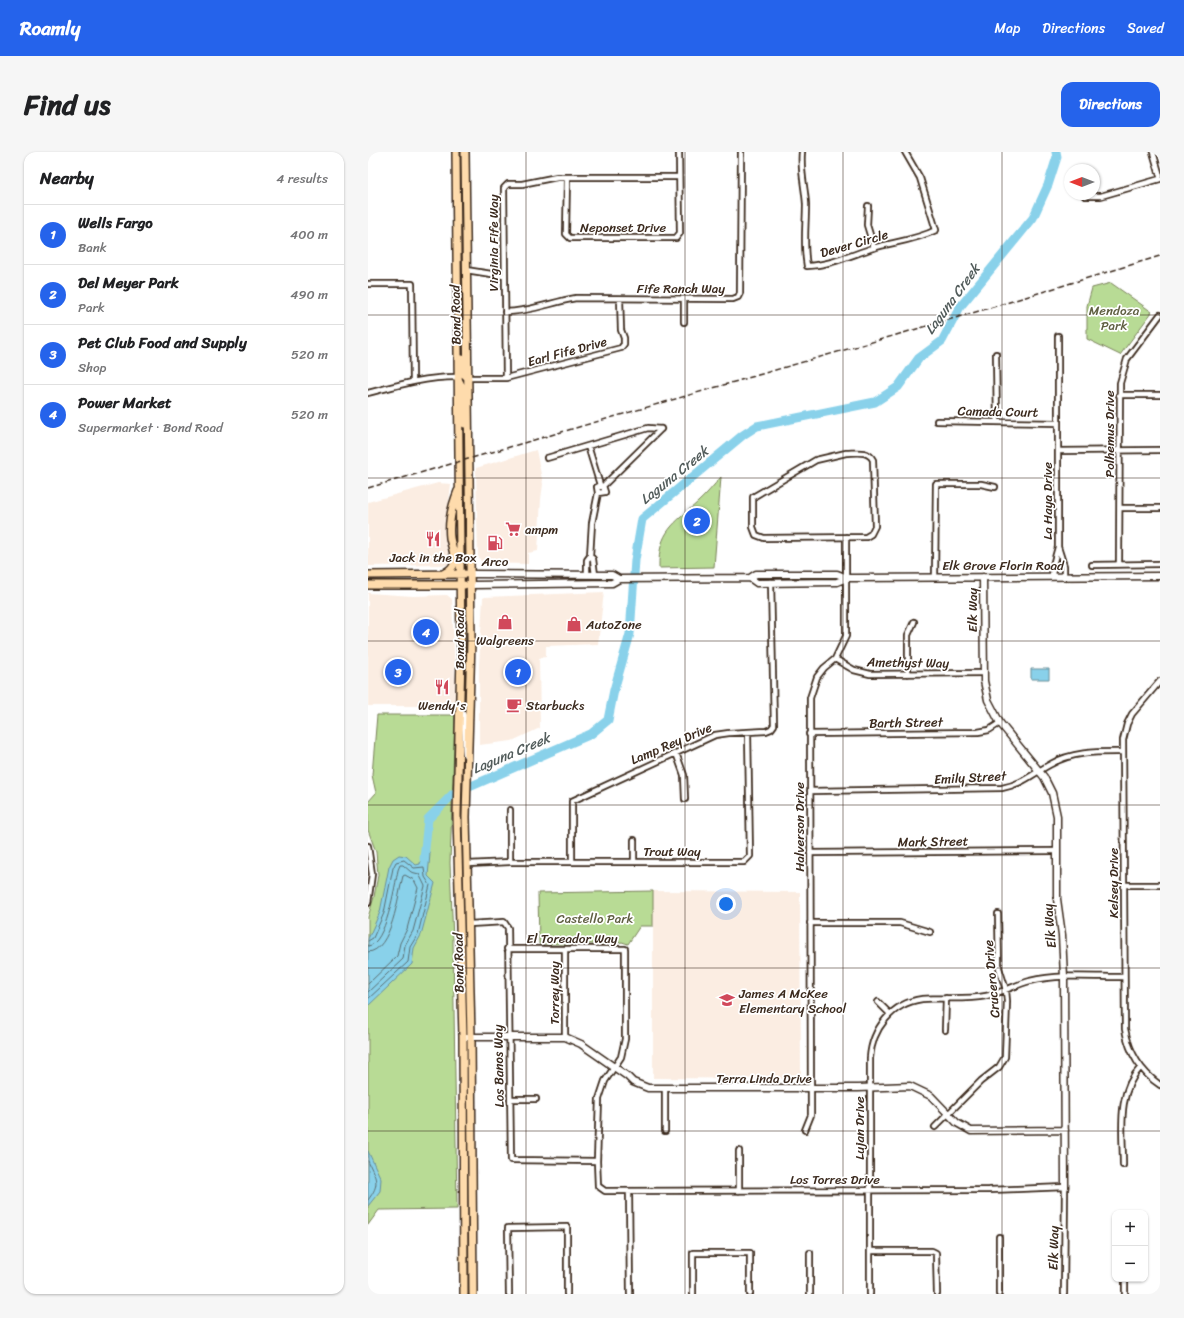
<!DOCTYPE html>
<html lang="en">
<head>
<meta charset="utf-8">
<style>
	body { margin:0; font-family:Sriracha,sans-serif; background:#f6f6f6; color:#202124 }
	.controls { position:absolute; right:12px; bottom:12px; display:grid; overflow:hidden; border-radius:8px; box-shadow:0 1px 3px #0004 }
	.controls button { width:36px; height:36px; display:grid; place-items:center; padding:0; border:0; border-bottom:1px solid #e0e0e0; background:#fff; color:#202124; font:20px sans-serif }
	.compass { position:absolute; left:696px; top:12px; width:36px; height:36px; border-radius:50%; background:#fff; box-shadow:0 1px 3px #0004; rotate:270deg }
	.you { position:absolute; left:358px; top:752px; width:14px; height:14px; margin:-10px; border:3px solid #fff; border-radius:50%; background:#1a73e8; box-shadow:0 0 0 6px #1a73e833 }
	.badge { display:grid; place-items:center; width:26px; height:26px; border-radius:50%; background:#2563eb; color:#fff; font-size:13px; font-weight:700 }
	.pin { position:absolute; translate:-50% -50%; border:2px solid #fff; box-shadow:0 1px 4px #0006 }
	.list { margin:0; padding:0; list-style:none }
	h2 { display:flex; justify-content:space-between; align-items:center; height:52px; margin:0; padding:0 16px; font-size:17px }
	h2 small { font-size:13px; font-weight:400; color:#757577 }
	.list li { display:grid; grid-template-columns:26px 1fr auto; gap:12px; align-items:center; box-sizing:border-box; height:60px; padding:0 16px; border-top:1px solid #e0e0e0 }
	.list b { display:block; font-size:15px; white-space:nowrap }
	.list p { margin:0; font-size:13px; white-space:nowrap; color:#757577 }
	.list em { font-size:13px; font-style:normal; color:#757577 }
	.map { position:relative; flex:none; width:792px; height:1142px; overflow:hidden; border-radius:12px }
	header { display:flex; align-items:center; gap:24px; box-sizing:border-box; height:56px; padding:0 20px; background:#2563eb; color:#fff }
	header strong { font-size:19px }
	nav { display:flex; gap:22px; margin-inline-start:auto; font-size:14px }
	.intro { display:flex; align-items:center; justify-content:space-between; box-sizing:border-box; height:96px; padding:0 24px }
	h1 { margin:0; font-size:28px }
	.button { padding:10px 18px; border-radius:12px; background:#2563eb; color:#fff; font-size:14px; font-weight:700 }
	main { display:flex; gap:24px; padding:0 24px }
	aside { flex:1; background:#fff; border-radius:12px; box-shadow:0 1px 3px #0004 }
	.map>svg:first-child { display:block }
</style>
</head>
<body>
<header>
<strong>Roamly</strong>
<nav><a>Map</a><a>Directions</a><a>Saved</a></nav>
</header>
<div class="intro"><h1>Find us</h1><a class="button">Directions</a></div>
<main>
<aside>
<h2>Nearby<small>4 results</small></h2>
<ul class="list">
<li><span class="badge">1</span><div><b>Wells Fargo</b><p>Bank</p></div><em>400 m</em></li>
<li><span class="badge">2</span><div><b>Del Meyer Park</b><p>Park</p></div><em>490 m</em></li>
<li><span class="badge">3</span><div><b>Pet Club Food and Supply</b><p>Shop</p></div><em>520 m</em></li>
<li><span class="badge">4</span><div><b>Power Market</b><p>Supermarket · Bond Road</p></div><em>520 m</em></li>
</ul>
</aside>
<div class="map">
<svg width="792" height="1142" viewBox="0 0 792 1142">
	<rect width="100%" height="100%" fill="#fff"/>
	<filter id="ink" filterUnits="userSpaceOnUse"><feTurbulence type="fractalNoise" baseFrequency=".025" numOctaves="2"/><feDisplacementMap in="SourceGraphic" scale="8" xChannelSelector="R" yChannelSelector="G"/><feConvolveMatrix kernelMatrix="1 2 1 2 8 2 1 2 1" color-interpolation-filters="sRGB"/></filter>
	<g filter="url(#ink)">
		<!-- built -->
		<path fill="#fbede2" d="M168,298L175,332L173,347L170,399L160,401V412L114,411L110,404L108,316Z
			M70,331L83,332L78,374V390L82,409L79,413L0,414V350Z
			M236,440L230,492L178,494V505L171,506L172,576L144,589L111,593V514L115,446L117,445Z
			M0,441L45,444L79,443L84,447L88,554H0Z
			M285,739L432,740L433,922L426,927L285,926Z"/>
		<!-- green -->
		<path fill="#b8db95" stroke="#7a825a" d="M743,131L784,160L752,203L719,187V154L724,136Z
			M353,325L346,415L291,416C290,379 306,372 330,350C338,343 346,333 353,325Z
			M9,563H87L82,711L85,789L89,1057L11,1058L0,1073V765L6,745L10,723L8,700L0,678V650L8,641L4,623Z
			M285,739V774H272L260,792L254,790L245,792H171L170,741Z"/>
		<!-- water -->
		<path fill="#89d1ea" stroke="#6a8e98" d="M663,517H681V527H663Z
			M58,694L62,702L60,724L67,731L53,783L46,796L44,812L0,854V787L12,760L21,715L25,707L31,703L38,704L48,713L52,712L54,700Z
			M0,999L13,1027L12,1039L0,1054Z"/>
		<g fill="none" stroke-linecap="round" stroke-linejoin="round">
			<!-- shore -->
			<path stroke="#5a6d70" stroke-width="1" d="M0,789L5,786L16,761L25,716L28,710L36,708L46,716L56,715L57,725L62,733L50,782L42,795L40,810L0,847
				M0,794C18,793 27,733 30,718L32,713H35L43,720L51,722L57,734L45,779L37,793L35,807L0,840
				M0,800C24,799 30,743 35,724L37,723L46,728L50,736L39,777L32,791L29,804L0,832
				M0,1009C8,1027 13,1031 0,1048"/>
			<!-- river -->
			<path stroke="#89d1ea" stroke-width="9" d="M56,707L60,667L85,642L223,582L240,568L246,538L262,482L267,408L274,367L375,283L389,274L507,250L530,235L551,206L574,189L592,155L665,66L680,33L689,5L688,0"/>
			<!-- street casing -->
			<g stroke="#3b2a1e" stroke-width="8">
				<path id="street" d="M434,0C432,18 437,35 438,52C438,74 435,93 439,114C463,113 483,103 505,96C526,90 548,88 568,78L552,26L537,0
					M785,0L792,24
					M199,25L198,82L202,86H308L312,81L311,0
					M717,44H733L792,27
					M500,54L499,73L506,96
					M98,118L136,124
					M0,132H44L45,229
					M316,147V170
					M137,160C162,160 184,150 208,146L365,147L370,145L372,141L373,0
					M628,202L629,270
					M100,226H138L253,196L256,192V186L253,178L252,147
					M138,226L136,36L140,32H154L189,25H311
					M0,241C30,233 58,225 89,225
					M751,243H792
					M569,269L690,271
					M220,294L232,333
					M690,299L792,298
					M478,301C488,301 500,298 505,308L507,374L503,382L498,385L396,386L388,383L385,375V345L448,308Z
					M179,306L280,276L293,277
					M235,334L237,340L230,341L229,335L235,334L293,277
					M752,356H792
					M690,395L696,414V425
					M222,404L225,407L227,423
					M751,412L752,231L759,207L792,163
					M724,413L792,412
					M219,423V408L222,404L224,371L230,341
					M567,425L568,332H613L627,335
					M684,425L685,413L690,395V184
					M467,507L486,518L502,522L616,521
					M540,522V483L546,470
					M792,529L764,562L759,572L755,588L757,877C761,900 773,920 792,933
					M441,582L610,580L621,578L632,571
					M308,601L316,623L317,647
					M442,639L634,636C655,632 664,622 683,612C705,599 730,600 755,600
					M266,688V710
					M0,694L4,722L0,751
					M442,701L689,699
					M142,710V658
					M204,710V649L347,583L361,581L398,579L403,577L406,573L403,430
					M100,712L142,710H376L382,704L380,580
					M757,733H792
					M442,771H532L562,780
					M101,772L136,770L140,776L143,1008L229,1009
					M139,797H257V887L253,905L237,929L231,947L229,1009L230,1034L237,1039L621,1038L697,1035L696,1142
					M197,797V885
					M510,850L522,862
					M577,878L578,846
					M142,947H168
					M567,975L613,929L631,915L637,905L639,849L638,838L631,816L630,762
					M437,978L443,963L442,546L449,525L456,516L467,507L478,484V385
					M297,979V937
					M371,999V1039
					M755,1013C755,979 748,941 773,915
					M261,1039L262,1142
					M631,1085V1142
					M502,1099H564L568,1101L569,1142
					M141,1142L140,1076L199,1075V1142
					M325,1142V1101H382V1142
					M442,1142V1101
					M502,1142V906C504,877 524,851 554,847C576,845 597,848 618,844C633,841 647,833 662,829C691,822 726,825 756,825
					M757,1142V1127"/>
			</g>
			<!-- secondary casing -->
			<g stroke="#3b2a1e" stroke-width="9">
				<path id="secondary" d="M103,422L244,423L251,427
					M615,425L616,529L620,548L632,571L676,625L684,641L689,664V747L694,783L696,825L697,1035
					M382,426L389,431L469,430L479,426
					M103,433L244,431L251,427L382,426L388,422H469L479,426H487L792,424
					M92,559C100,565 96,592 98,603
					M95,885H197L213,892L259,924L265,930L280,936H490L542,934L563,944L589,971L603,979L697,978"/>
			</g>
			<!-- primary casing -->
			<g stroke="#3b2a1e" stroke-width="10">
				<path id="primary" d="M88,0L93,503L89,663L95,885L96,1142
					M97,0L103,488L98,665L103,884L105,1142
					M94,207L95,221L100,226
					M90,227L94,235L97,272
					M75,422C80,419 85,417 86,411C88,404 83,393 82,386C80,370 84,354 90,339
					M0,423L97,422
					M0,433H96"/>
			</g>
			<!-- street -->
			<use href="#street" stroke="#fff" stroke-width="4.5"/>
			<!-- secondary -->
			<use href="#secondary" stroke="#fff" stroke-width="6"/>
			<!-- primary -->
			<use href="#primary" stroke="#fedbac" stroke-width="7"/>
			<!-- rail -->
			<path stroke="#3b2a1e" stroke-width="1.5" stroke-dasharray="6 3" stroke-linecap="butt" d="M0,336L618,157L792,104"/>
		</g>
	</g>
	<!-- grid -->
	<path fill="none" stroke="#3b2a1e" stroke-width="1" stroke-opacity="0.55" d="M158,0V1142M317,0V1142M475,0V1142M634,0V1142M0,163H792M0,326H792M0,489H792M0,653H792M0,816H792M0,979H792"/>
	<!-- icons -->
	<defs>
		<g id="supermarket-bare" transform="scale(1.2)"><path d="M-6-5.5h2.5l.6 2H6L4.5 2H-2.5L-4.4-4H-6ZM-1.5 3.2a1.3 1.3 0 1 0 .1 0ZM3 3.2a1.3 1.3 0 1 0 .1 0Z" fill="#d1495b" stroke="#fff" stroke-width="2.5" paint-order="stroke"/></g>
		<g id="restaurant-bare" transform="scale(1.2)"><path d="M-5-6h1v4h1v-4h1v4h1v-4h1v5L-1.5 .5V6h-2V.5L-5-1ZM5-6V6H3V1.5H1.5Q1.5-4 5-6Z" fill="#d1495b" stroke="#fff" stroke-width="2.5" paint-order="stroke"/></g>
		<g id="fuel-bare" transform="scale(1.2)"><path d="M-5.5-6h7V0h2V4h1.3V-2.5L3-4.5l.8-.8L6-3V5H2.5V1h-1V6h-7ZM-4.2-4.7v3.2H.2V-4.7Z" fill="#d1495b" stroke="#fff" stroke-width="2.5" paint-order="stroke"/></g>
		<g id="shop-bare" transform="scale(1.2)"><path d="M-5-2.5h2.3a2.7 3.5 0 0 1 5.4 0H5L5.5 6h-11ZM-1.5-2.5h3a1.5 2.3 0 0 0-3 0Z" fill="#d1495b" stroke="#fff" stroke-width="2.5" paint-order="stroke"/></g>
		<g id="cafe-bare" transform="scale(1.2)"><path d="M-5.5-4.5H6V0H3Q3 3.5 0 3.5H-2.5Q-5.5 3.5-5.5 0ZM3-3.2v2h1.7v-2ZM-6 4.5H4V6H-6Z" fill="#d1495b" stroke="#fff" stroke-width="2.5" paint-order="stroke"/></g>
		<g id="school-bare" transform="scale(1.2)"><path d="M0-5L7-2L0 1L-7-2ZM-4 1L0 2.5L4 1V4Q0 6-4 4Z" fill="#d1495b" stroke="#fff" stroke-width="2.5" paint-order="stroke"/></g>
	</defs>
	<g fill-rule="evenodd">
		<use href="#supermarket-bare" x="145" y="377"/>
		<use href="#restaurant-bare" x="65" y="387"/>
		<use href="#fuel-bare" x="127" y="391"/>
		<use href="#shop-bare" x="137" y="470"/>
		<use href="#shop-bare" x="206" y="472"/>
		<use href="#restaurant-bare" x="74" y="535"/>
		<use href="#cafe-bare" x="146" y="553"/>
		<use href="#school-bare" x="359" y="848"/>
	</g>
	<g text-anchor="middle" stroke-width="3.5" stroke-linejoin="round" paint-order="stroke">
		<!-- street labels -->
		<g font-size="13" fill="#3b2a1e" stroke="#fff">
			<text x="255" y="80">Neponset Drive</text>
			<text transform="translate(125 91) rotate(-90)" y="5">Virginia Fife Way</text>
			<text transform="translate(486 91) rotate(-16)" y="5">Dever Circle</text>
			<text x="313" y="141">Fife Ranch Way</text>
			<text transform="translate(87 163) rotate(-91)" y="5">Bond Road</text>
			<text transform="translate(199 199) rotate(-15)" y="5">Earl Fife Drive</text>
			<text transform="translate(630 259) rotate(1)" y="5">Camada Court</text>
			<text transform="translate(741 282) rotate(-90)" y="5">Polhemus Drive</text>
			<text transform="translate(679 349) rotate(-90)" y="5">La Haya Drive</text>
			<text x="635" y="418">Elk Grove Florin Road</text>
			<text transform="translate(604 458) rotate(-90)" y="5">Elk Way</text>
			<text transform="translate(91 487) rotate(-90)" y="5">Bond Road</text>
			<text transform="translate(540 510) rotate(1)" y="5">Amethyst Way</text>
			<text transform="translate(538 570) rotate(-1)" y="5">Barth Street</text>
			<text transform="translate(303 591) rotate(-23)" y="5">Lamp Rey Drive</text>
			<text transform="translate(602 625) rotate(-3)" y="5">Emily Street</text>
			<text transform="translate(431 675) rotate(-90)" y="5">Halverson Drive</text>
			<text transform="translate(565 689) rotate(-1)" y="5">Mark Street</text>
			<text x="304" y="704">Trout Way</text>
			<text transform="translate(745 731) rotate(-90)" y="5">Kelsey Drive</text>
			<text transform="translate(681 774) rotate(-95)" y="5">Elk Way</text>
			<text x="204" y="791">El Toreador Way</text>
			<text transform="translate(90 811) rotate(-91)" y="5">Bond Road</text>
			<text transform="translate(623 827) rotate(-95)" y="5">Crucero Drive</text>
			<text transform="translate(186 841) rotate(-90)" y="5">Torrey Way</text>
			<text transform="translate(130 914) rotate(-91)" y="5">Los Banos Way</text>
			<text x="396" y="931">Terra Linda Drive</text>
			<text transform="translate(491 976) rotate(-90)" y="5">Lujan Drive</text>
			<text x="467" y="1032">Los Torres Drive</text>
			<text transform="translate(685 1096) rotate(-89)" y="5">Elk Way</text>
		</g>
		<!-- park labels -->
		<g font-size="13" fill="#605f42" stroke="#fff">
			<text x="746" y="163">Mendoza<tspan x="746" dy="15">Park</tspan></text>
			<text x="227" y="771">Castello Park</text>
		</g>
		<!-- poi labels -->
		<g font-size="13" fill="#3b2a1e" stroke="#fff" text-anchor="start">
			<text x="157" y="382">ampm</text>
			<text x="65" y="410" text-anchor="middle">Jack in the Box</text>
			<text x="127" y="414" text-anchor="middle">Arco</text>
			<text x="218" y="477">AutoZone</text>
			<text x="137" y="493" text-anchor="middle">Walgreens</text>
			<text x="74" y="558" text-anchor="middle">Wendy's</text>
			<text x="158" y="558">Starbucks</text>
			<text x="371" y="846">James A McKee<tspan x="371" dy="15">Elementary School</tspan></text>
		</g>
		<!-- water labels -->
		<g font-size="14" font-style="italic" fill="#525c5b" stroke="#fff">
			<text transform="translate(584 147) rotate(-54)" y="5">Laguna Creek</text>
			<text transform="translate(306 323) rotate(-39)" y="5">Laguna Creek</text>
			<text transform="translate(143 601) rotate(-23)" y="5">Laguna Creek</text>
		</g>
	</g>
</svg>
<div class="controls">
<button>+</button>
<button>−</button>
</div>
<svg class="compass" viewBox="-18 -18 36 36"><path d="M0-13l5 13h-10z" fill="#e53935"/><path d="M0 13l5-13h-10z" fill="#757577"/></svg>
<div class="you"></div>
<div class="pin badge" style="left:150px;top:520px">1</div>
<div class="pin badge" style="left:329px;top:369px">2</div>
<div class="pin badge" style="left:30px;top:520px">3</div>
<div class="pin badge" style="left:58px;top:480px">4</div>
</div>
</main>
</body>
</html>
